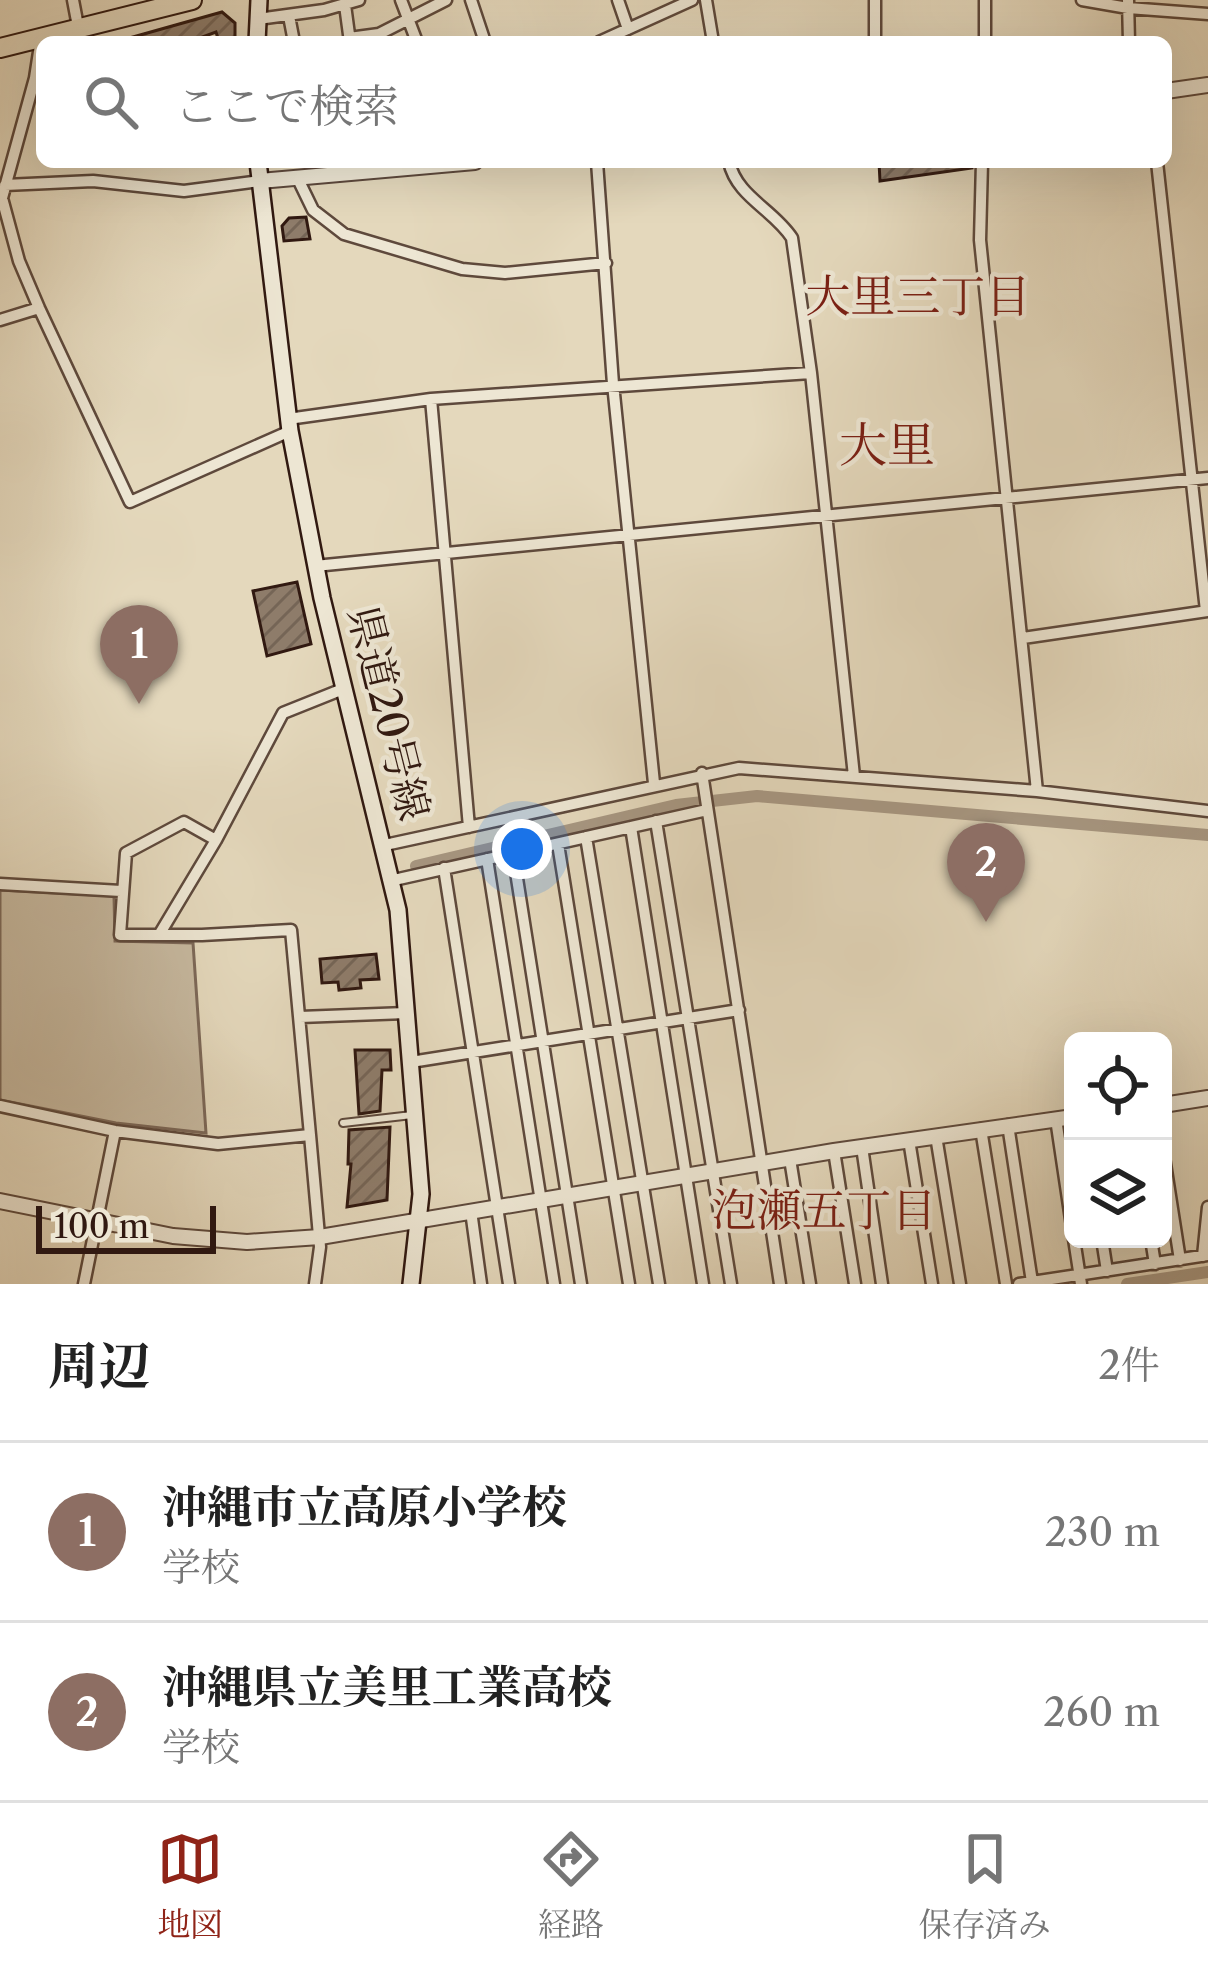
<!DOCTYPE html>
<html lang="ja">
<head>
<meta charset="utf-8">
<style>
	body { margin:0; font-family:"Libre Caslon Text","Noto Serif JP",serif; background:#f2f2f2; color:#222 }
	.controls { position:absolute; right:36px; bottom:36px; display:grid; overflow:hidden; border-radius:18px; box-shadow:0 12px 48px #0002 }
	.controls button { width:108px; height:108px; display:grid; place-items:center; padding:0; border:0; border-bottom:3px solid #e0e0e0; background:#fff; color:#222; font:60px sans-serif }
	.scale { position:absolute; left:36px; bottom:30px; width:180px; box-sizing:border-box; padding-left:12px; border:6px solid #311911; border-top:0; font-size:33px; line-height:42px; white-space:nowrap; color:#311911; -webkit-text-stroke:9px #ede6d3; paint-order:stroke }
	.you { position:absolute; left:522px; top:849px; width:42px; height:42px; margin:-30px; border:9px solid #fff; border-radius:50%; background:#1a73e8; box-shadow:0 0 0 18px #1a73e833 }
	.badge { display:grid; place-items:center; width:78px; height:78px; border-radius:50%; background:#8f2418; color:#fff; font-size:39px; font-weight:700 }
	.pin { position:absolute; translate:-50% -99px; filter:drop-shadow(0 3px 6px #0008) }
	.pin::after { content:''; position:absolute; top:63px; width:42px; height:36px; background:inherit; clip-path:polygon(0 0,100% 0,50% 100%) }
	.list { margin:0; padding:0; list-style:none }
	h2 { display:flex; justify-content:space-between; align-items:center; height:156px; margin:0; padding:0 48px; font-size:51px }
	h2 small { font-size:39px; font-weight:400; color:#767676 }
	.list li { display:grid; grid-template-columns:78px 1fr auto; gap:36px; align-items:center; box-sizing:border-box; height:180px; padding:0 48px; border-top:3px solid #e0e0e0 }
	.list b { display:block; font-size:45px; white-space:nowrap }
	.list p { margin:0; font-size:39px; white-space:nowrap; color:#767676 }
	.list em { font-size:39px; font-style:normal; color:#767676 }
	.icon { flex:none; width:66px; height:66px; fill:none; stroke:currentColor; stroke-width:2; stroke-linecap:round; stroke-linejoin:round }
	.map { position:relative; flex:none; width:1208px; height:1284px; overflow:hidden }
	.search { position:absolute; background:#fff; box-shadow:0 12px 48px #0002; left:36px; right:36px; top:36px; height:132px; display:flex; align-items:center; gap:30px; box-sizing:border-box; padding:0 42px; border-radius:18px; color:#767676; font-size:45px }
	.sheet { height:516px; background:#fff }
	nav { display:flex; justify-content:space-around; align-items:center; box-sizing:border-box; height:168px; border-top:3px solid #e0e0e0; background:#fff; font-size:33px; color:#767676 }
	nav a { display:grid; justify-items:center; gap:6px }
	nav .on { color:#8f2418 }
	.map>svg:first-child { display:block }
</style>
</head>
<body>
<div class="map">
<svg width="1208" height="1284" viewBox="0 0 1208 1284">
	<defs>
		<pattern id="building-hatch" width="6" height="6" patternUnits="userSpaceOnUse" patternTransform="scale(3)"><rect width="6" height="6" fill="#8e7c6a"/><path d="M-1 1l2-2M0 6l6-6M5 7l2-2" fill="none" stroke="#756556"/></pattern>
	</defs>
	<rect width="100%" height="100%" fill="#e4d8bc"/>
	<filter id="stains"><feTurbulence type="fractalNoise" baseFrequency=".00167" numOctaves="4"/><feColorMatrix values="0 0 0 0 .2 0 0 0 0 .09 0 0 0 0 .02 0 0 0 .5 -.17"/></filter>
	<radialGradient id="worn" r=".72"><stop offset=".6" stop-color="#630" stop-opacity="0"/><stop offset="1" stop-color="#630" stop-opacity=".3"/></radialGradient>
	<!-- park -->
	<path fill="#c6b89f" stroke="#7c6858" stroke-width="3" d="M0,890L114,896L115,941L193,943L206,1133L116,1123L0,1100Z"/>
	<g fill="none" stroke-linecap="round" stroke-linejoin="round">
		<!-- canal -->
		<path stroke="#a79782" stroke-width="12" d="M416,866L676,805L757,796L1208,835
			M1127,1284L1208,1272"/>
	</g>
	<!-- building -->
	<path fill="url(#building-hatch)" stroke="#311911" stroke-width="3" d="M222,12L235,23V42H219L216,32L189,42H168L167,38L126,42V39Z
		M879,162H972V168L880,181Z
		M306,217L310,239L284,241L282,226L289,218Z
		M297,582L311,644L267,656L253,591Z
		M376,954L379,979L360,980L361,988L339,990L338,982L322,983L320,959Z
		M355,1050H390L391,1070H382L380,1111L359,1114Z
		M390,1127L387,1200L347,1207L351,1164H348L349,1130Z"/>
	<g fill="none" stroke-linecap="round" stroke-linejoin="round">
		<!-- service casing -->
		<g stroke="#5e493c" stroke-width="10">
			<path id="service" d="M343,1123L412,1115"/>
		</g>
		<!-- minor casing -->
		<g stroke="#5e493c" stroke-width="15">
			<path id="minor" d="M73,0L81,42
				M401,0L417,42
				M471,0L485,42
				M618,0L628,29
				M706,0L713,42
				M875,0V42
				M1082,0L1128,8L1208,14
				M1128,0L1129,42
				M345,5L350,42
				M289,16L294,42
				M258,19L324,10L359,0
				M349,38L379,34L446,0
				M41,39L35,78L2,198L19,261L39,308L130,502L290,431
				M599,42L692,0
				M985,42V0
				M597,162L613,384L654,783
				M729,162C737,197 773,209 792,238L811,373L854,776
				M982,162L980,240L1037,791
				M1157,162L1206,611
				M297,177L313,210L344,234L462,269L505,273L606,263
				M5,185L93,181L184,191L260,181
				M0,320L39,308
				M431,399L469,827
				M288,419L431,399L811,373
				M315,566L1208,478
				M1023,638L1208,611
				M702,773L780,1284
				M656,821L731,1284
				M631,827L703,1284
				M586,837L659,1284
				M558,844L629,1284
				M385,845L739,768L1037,791L1208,811
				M513,853L581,1284
				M487,859L554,1284
				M444,868L509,1284
				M394,880L707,810
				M0,884L121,891
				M159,935L216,840
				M300,1017L406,1013
				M411,1062L739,1010
				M0,1106L115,1131L218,1144L310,1135L291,930L202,935H120L126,853L184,822L216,840L283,713L343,689
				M1056,1119L1073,1233
				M1008,1125L1032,1282
				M981,1129L1006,1284
				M310,1135L320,1247L315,1284
				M936,1136L960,1284
				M909,1140L932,1284
				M862,1147L882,1284
				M834,1151L855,1284
				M1163,1151L1180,1260
				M790,1159L810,1284
				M471,1211L481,1284
				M1074,1239L1081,1284
				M1102,1239L1107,1271
				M1151,1239L1155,1264
				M1203,1256L1208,1207
				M84,1284L115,1131
				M1019,1284L1208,1255"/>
		</g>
		<!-- tertiary casing -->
		<g stroke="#5e493c" stroke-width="18">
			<path id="tertiary" d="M1166,91L1208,85
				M260,181L475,162
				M1163,1105L1208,1098
				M0,1201L173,1236L247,1242L320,1237L834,1151L1073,1117"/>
		</g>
		<!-- secondary casing -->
		<g stroke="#311911" stroke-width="20">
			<path id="secondary" d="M257,42L259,0
				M258,162L290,431L322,598L398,910L421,1194L411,1284"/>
		</g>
		<!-- trunk casing -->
		<g stroke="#311911" stroke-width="22">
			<path id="trunk" d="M0,48L192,0"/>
		</g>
		<!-- service -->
		<use href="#service" stroke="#ede6d3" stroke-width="6"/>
		<!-- minor -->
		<use href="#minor" stroke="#ede6d3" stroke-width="10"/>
		<!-- tertiary -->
		<use href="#tertiary" stroke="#ede6d3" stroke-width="14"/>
		<!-- secondary -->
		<use href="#secondary" stroke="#ede6d3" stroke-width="15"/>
		<!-- trunk -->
		<use href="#trunk" stroke="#e4d8bc" stroke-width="18"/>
	</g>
	<g text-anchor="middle" stroke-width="9" stroke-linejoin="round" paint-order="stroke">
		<!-- street labels -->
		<g font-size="42" fill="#311911" stroke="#ede6d3">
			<text transform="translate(389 713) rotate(76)" y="15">県道20号線</text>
		</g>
		<!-- neighbourhood labels -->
		<g font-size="45" fill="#7a1f14" stroke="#ede6d3">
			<text x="918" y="312">大里三丁目</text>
			<text x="824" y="1226">泡瀬五丁目</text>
		</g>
		<!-- quarter labels -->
		<g font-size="48" fill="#7a1f14" stroke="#ede6d3">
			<text x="887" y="462">大里</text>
		</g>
	</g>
	<rect width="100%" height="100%" filter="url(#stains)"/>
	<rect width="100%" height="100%" fill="url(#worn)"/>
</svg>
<div class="controls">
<button><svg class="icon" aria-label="locate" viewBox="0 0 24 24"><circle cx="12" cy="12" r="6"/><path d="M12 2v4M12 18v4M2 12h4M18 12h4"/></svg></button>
<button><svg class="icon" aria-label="layers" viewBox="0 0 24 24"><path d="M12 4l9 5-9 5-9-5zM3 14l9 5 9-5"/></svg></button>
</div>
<div class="scale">100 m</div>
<div class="you"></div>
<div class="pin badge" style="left:139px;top:704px;background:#8d6e63">1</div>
<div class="pin badge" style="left:986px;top:922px;background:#8d6e63">2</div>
<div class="search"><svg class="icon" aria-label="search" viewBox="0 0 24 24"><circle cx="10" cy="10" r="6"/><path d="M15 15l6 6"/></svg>ここで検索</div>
</div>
<section class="sheet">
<h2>周辺<small>2件</small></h2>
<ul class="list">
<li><span class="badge" style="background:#8d6e63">1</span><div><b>沖縄市立高原小学校</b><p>学校</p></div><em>230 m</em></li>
<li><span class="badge" style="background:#8d6e63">2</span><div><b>沖縄県立美里工業高校</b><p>学校</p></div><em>260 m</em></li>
</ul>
</section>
<nav>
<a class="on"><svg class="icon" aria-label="map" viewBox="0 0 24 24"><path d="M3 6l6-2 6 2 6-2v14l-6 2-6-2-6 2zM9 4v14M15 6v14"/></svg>地図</a>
<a><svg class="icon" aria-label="directions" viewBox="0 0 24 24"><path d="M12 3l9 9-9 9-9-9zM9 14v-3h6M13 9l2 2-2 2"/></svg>経路</a>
<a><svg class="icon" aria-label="saved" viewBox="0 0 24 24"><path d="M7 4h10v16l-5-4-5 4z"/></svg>保存済み</a>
</nav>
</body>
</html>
